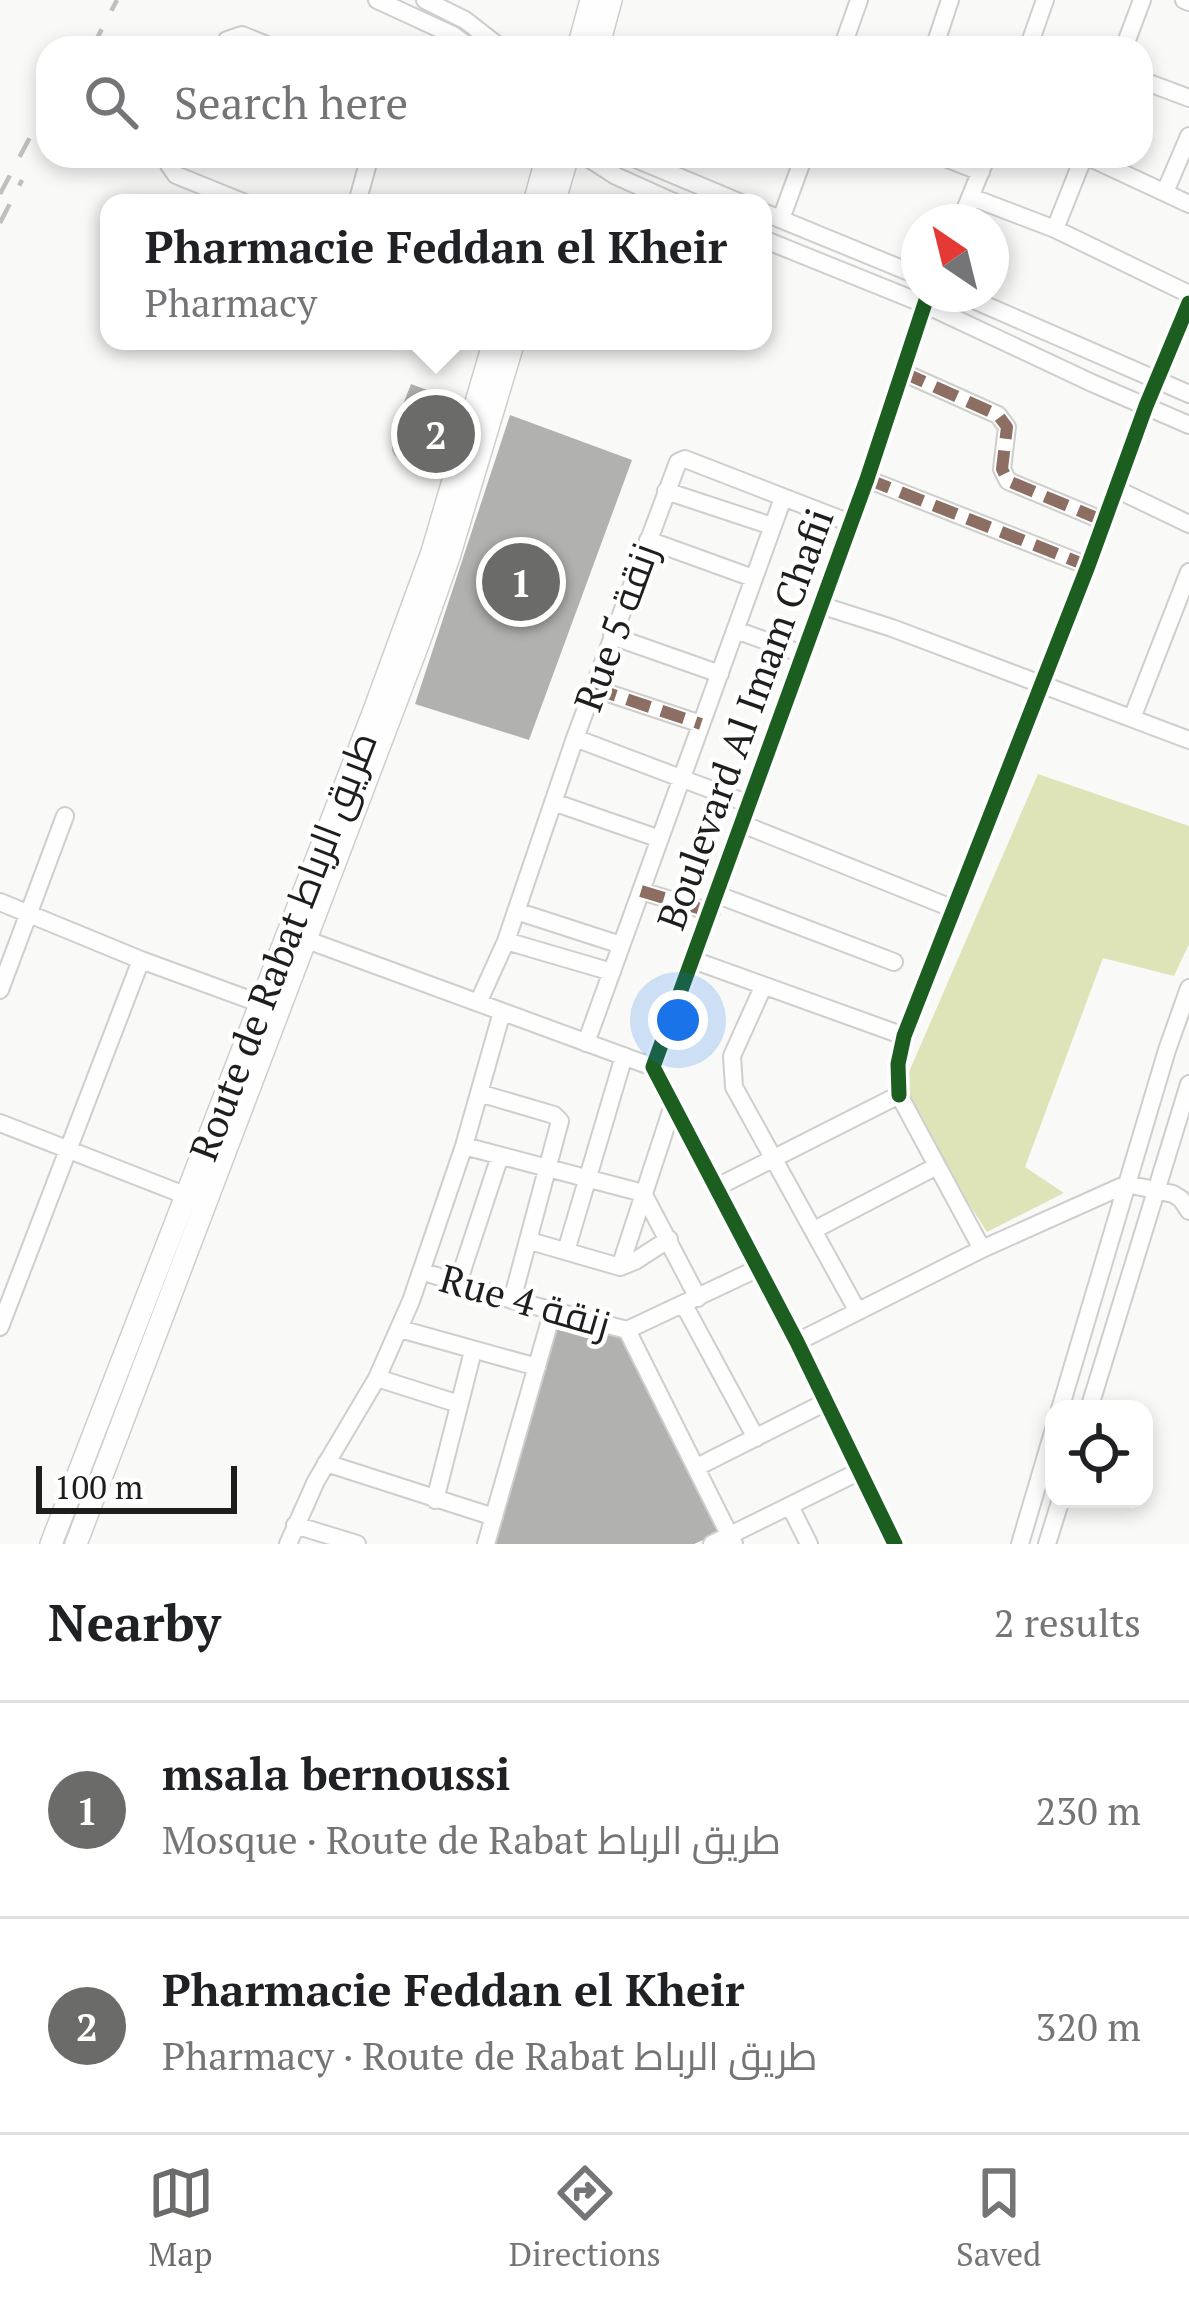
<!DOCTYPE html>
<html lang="en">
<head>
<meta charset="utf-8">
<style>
	body { margin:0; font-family:"PT Serif",Cairo,serif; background:#f2f2f2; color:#202124 }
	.controls { position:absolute; right:36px; bottom:36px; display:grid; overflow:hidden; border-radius:24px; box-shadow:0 6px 18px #0003 }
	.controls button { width:108px; height:108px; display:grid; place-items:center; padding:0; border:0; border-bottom:3px solid #e0e0e0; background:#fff; color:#202124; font:60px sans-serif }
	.compass { position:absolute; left:901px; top:204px; width:108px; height:108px; border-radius:50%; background:#fff; box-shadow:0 6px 18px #0003; rotate:325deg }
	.scale { position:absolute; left:36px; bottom:30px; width:201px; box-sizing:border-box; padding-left:12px; border:6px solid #1e1e1d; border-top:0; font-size:33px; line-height:42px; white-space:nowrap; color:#1e1e1d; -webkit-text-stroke:9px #fff; paint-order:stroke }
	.you { position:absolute; left:678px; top:1020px; width:42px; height:42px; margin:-30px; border:9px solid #fff; border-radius:50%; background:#1a73e8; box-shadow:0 0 0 18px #1a73e833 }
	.badge { display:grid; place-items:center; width:78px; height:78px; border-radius:50%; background:#6b6b6a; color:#fff; font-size:39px; font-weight:700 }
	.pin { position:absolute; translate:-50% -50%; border:6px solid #fff; box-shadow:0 3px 12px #0006 }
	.popup { position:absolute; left:100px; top:194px; width:672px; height:156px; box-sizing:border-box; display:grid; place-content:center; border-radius:24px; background:#fff; filter:drop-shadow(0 3px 9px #0005); font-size:39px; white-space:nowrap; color:#757577 }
	.popup b { font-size:45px; color:#202124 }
	.popup::after { content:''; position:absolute; left:50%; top:100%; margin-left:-24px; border:24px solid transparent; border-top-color:#fff }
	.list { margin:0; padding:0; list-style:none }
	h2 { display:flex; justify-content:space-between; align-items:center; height:156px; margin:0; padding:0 48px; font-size:51px }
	h2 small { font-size:39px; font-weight:400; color:#757577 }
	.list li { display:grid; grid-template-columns:78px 1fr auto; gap:36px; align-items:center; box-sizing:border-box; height:216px; padding:0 48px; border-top:3px solid #e0e0e0 }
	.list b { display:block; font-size:45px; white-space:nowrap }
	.list p { margin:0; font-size:39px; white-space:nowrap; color:#757577 }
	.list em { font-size:39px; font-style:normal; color:#757577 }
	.icon { flex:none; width:66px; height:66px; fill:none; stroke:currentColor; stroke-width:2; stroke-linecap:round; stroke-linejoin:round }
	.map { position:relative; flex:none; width:1189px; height:1544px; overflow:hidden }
	.search { position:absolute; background:#fff; box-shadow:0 6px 18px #0003; left:36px; right:36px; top:36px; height:132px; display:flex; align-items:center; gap:30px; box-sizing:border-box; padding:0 42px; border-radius:36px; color:#757577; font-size:45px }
	.sheet { height:588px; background:#fff }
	nav { display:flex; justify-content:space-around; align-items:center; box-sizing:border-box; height:168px; border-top:3px solid #e0e0e0; background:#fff; font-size:33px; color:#757577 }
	nav a { display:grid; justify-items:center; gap:6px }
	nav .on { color:#6b6b6a }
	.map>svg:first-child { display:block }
</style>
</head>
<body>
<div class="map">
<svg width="1189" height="1544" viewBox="0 0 1189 1544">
	<rect width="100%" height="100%" fill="#f9faf8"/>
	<!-- forest -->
	<path fill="#dee4b8" d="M1038,774L1189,826V944L1174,976L1103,958L1025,1167L1064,1193L987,1232L899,1095Z"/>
	<!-- building -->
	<path fill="#b1b2b0" d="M411,384L438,394L420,440L393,430Z
		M510,415L632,460L529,740L415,704Z
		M559,1321L623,1337L719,1533L694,1544H494Z"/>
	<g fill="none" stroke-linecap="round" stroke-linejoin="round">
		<!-- minor casing -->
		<g stroke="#cecfcd" stroke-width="20">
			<path id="minor" d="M377,0L453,35L471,48
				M425,0L465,20L501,48
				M1184,0L1189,2
				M224,48L227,40L242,35L274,48
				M842,48L859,0
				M934,48L950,0
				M1028,48L1045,0
				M1124,48L1142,0
				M1141,80L1189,98
				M171,156L169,165L176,175L245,203
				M585,156L616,176L676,203
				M629,156L741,203
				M940,156L981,172
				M1086,156L1189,204
				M1165,192L1189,136
				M971,197L1055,229L1189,294
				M357,203L370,156
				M763,212L919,276
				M781,219L804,156
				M960,222L987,156
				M1055,229L1084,156
				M763,239L924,304L1092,383L1189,425
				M960,294L1189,394
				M902,372L998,415L1007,427L1002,469L1008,481L1104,521
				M402,449L456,470
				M867,479L1088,566
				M1116,489L1189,524
				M666,491L772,526
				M648,540L753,578
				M820,605L892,628L1189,740
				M736,630L802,654
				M612,636L720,674
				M593,688L701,724
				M1132,718L1189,572
				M575,738L749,804
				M553,802L660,839
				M742,824L954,909
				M641,891L711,912
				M718,895L894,962
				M0,902L141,960L259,1003
				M516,911L621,945
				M299,937L653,1067
				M506,941L612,972
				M693,960L904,1036
				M763,987L732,1056L734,1087L857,1310
				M0,990L65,816
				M478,1003L506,941L575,738L678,462L685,459L850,523
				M586,1043L783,498
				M479,1093L554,1115L560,1121L512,1300
				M899,1095L898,1064L904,1036L1088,566L1146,406L1189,303
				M0,1123L187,1196
				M464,1146L643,1193L698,1298
				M717,1187L899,1095L982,1249
				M814,1230L937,1166
				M530,1241L620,1267L635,1261L669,1239
				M566,1251L624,1056
				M620,1267L673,1105
				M421,1271L512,1300L627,1330L759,1268
				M458,1283L500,1156
				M684,1305L756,1438
				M0,1327L141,960
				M400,1329L537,1367
				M627,1330L734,1544
				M797,1342L982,1249L1127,1184L1173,1194L1181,1199L1189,1211
				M377,1378L459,1404
				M1060,1409L1167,1050L1189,988
				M1089,1409L1189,1084
				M326,1463L494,1517
				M697,1467L826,1402
				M435,1500L473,1351
				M790,1506L809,1544
				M295,1525L357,1544
				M288,1544L316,1481L377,1378L411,1301L464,1146L502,1012
				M486,1544L553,1310
				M712,1544L860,1471
				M895,1544L797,1342L653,1067L867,479L928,294
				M1020,1544L1054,1429
				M1047,1544L1061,1499"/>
		</g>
		<!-- major casing -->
		<g stroke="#cecfcd" stroke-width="24">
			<path id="major" d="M578,48L591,0
				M598,48L611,0
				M534,203L547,156
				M554,203L568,156
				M51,1544L373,713L432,552L494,341
				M76,1544L419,642L449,557L514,341"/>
		</g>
		<!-- minor -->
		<use href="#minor" stroke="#fefefe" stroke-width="16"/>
		<!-- major -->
		<use href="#major" stroke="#fefefe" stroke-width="21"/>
		<!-- rail -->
		<path stroke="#bebfbe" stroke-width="4.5" stroke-dasharray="21 21" stroke-linecap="butt" d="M92,48L117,0
			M0,194L48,103
			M0,223L22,180"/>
		<!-- quiet -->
		<path stroke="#8d6e63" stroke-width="12" stroke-dasharray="24 12" stroke-linecap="butt" d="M902,372L998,415L1007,427L1002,469L1008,481L1104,521
			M867,479L1088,566
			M593,688L701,724
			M641,891L711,912"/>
		<!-- cycleway casing -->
		<g stroke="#fff" stroke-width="22">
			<path id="cycleway" d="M899,1095L898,1064L904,1036L1088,566L1146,406L1189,303
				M895,1544L797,1342L653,1067L867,479L928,294"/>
		</g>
		<!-- cycleway -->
		<use href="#cycleway" stroke="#1b5e20" stroke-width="15"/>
	</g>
	<g text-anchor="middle" stroke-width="9" stroke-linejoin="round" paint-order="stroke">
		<!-- street labels -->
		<g font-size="39" fill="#1e1e1d" stroke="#fff">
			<text transform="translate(616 627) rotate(-70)" y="14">Rue 5 زنقة</text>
			<text transform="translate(745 719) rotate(-70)" y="14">Boulevard Al Imam Chafii</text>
			<text transform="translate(283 946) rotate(-69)" y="14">Route de Rabat طريق الرباط</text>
			<text transform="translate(525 1301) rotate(16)" y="14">Rue 4 زنقة</text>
		</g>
	</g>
</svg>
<div class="controls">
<button><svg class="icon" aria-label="locate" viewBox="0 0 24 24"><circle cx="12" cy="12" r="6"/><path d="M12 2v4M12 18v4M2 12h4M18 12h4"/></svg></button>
</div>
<svg class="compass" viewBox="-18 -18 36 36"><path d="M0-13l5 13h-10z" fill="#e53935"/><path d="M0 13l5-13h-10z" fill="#757577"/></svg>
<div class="scale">100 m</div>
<div class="you"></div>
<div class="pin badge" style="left:521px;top:582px">1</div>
<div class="pin badge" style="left:436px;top:434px">2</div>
<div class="popup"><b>Pharmacie Feddan el Kheir</b>Pharmacy</div>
<div class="search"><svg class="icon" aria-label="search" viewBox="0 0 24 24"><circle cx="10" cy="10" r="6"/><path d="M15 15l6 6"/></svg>Search here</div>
</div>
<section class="sheet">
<h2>Nearby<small>2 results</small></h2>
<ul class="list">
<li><span class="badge">1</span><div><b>msala bernoussi</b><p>Mosque · Route de Rabat طريق الرباط</p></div><em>230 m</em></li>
<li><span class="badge">2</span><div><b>Pharmacie Feddan el Kheir</b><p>Pharmacy · Route de Rabat طريق الرباط</p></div><em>320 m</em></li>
</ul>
</section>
<nav>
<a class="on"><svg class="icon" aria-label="map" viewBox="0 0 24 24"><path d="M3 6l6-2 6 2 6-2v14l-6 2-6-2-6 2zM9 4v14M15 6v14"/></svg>Map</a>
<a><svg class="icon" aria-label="directions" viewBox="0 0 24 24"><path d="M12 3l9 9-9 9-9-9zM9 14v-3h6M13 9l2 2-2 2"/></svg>Directions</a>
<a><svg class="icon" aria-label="saved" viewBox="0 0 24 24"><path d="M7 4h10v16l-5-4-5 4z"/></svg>Saved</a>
</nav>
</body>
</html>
